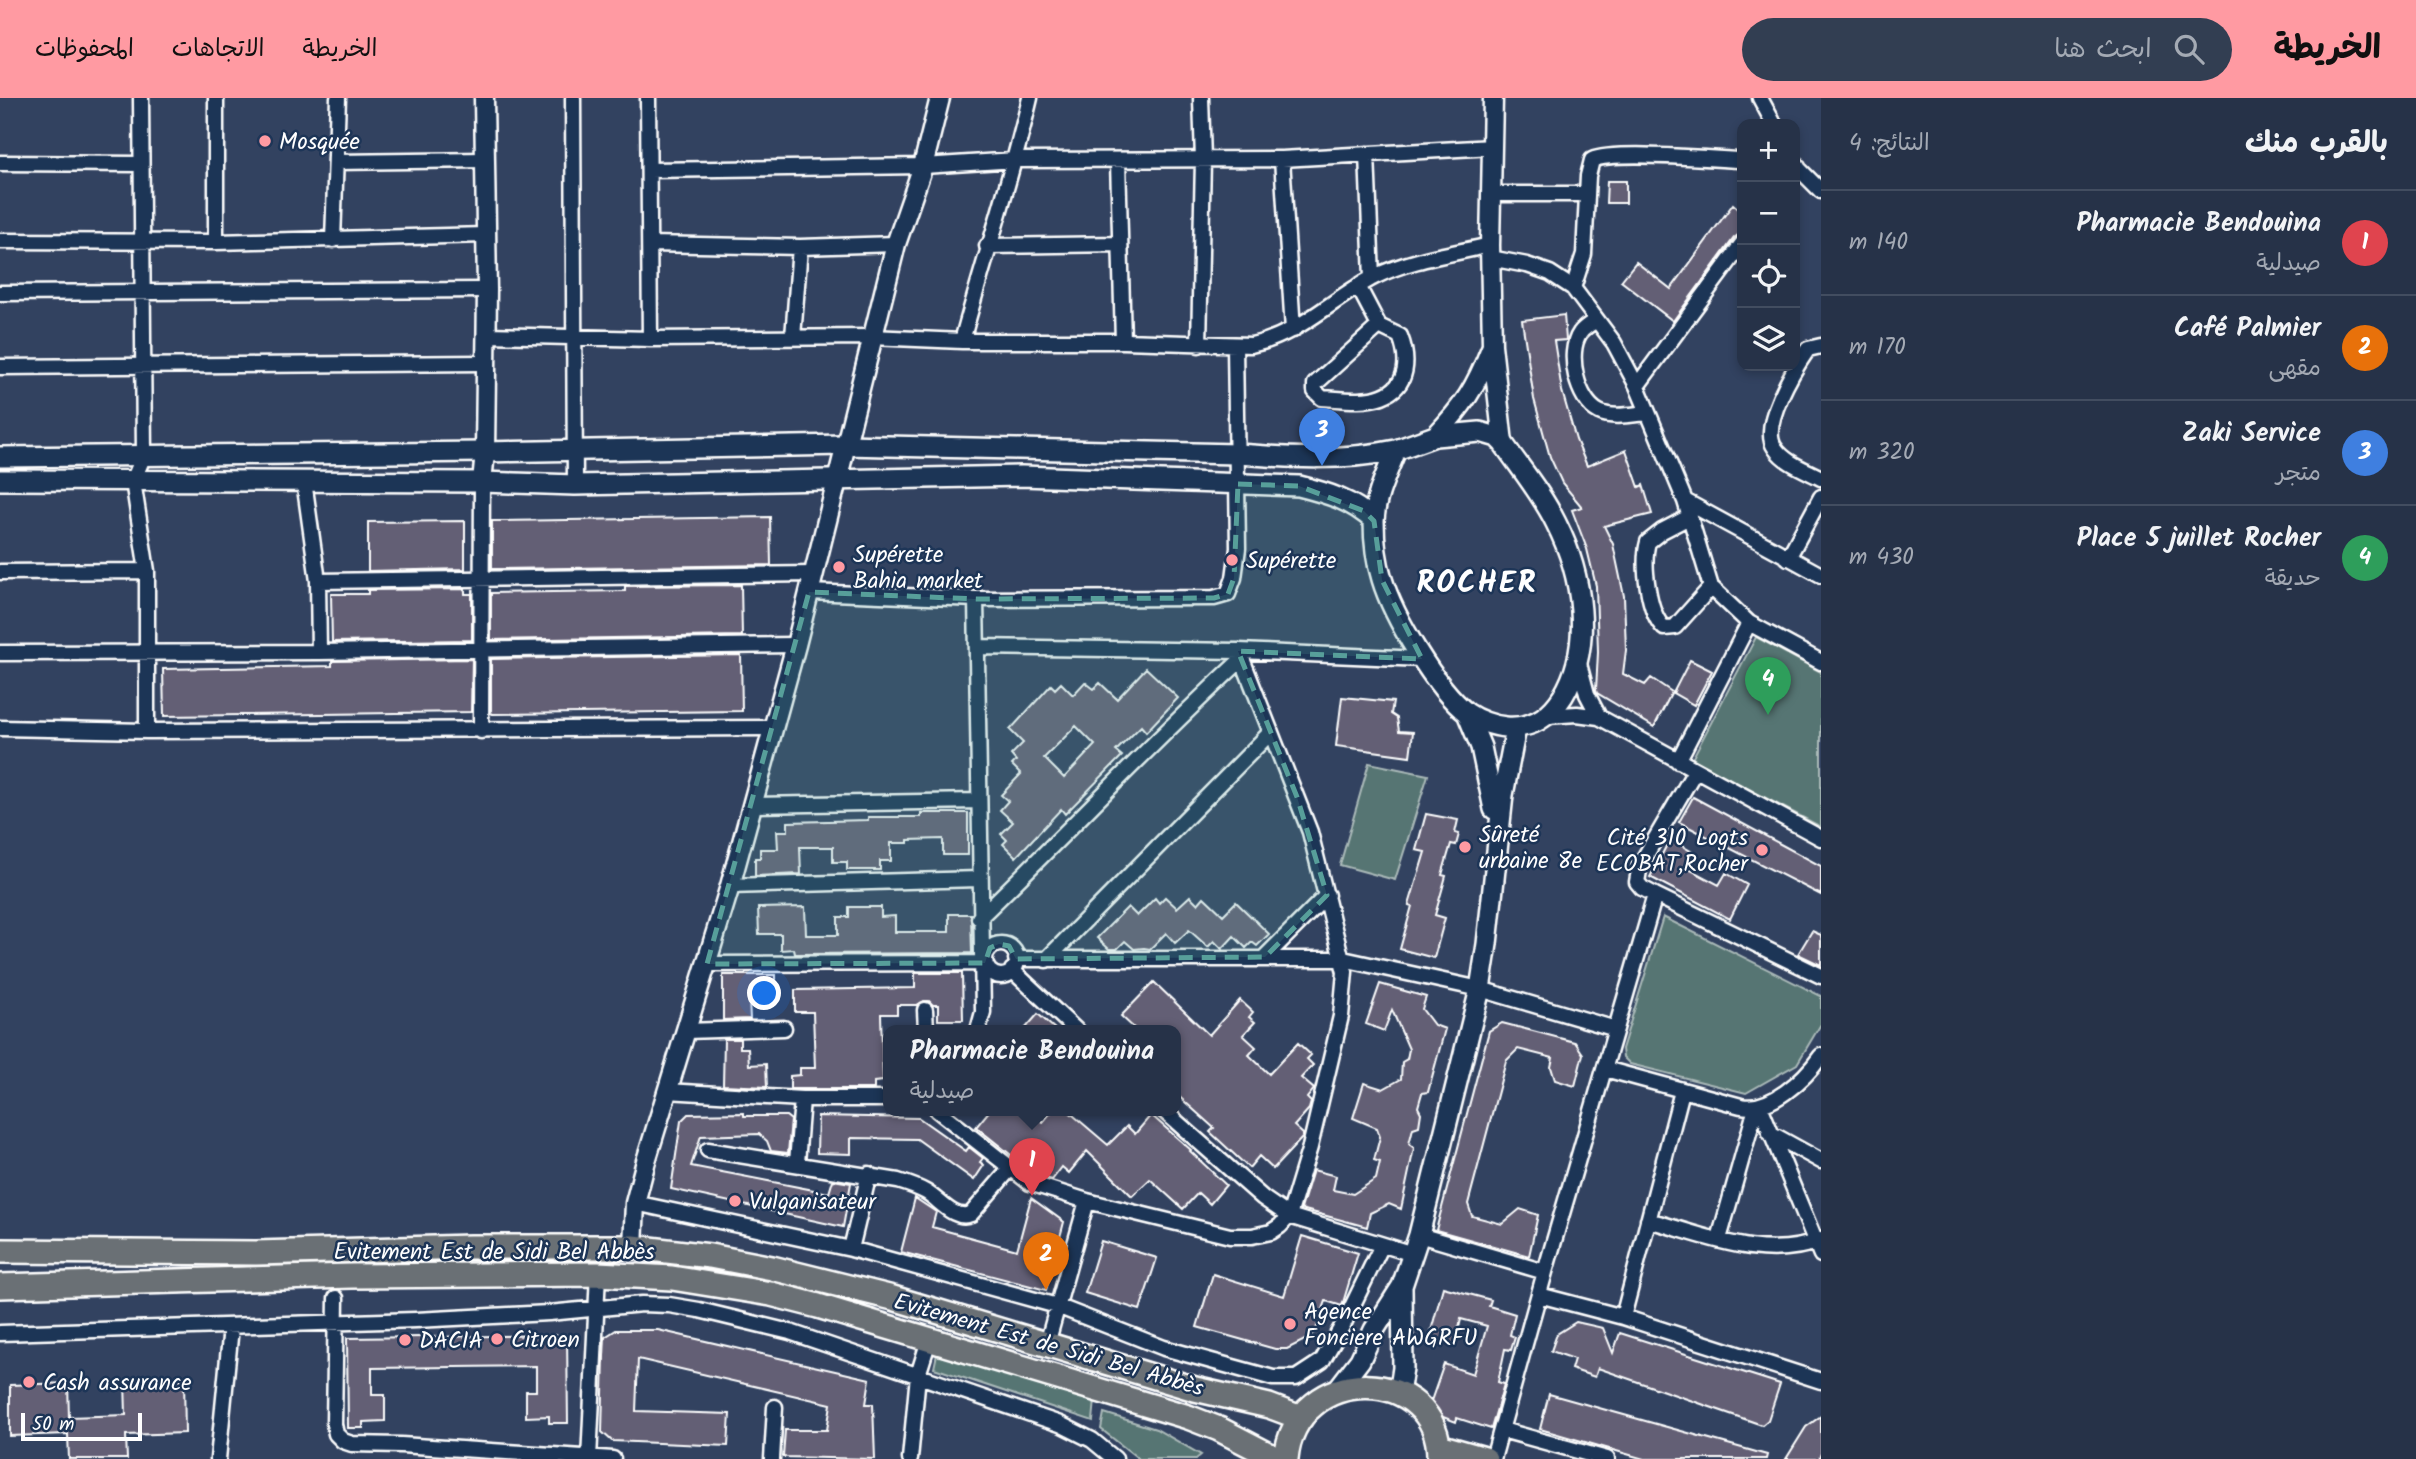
<!DOCTYPE html>
<html lang="ar">
<head>
<meta charset="utf-8">
<style>
	body { margin:0; font-family:Kalam,"Playpen Sans Arabic",sans-serif; background:#323e52; color:#f1f3f6; direction:rtl }
	.controls { position:absolute; right:21px; top:21px; display:grid; overflow:hidden; border-radius:14px; box-shadow:0 4px 10px #0003 }
	.controls button { width:63px; height:63px; display:grid; place-items:center; padding:0; border:0; border-bottom:2px solid #424d60; background:#263248; color:#f1f3f6; font:35px sans-serif }
	.scale { position:absolute; left:21px; bottom:18px; width:121px; box-sizing:border-box; padding-left:7px; border:4px solid #fff; border-top:0; font-size:19px; line-height:24px; white-space:nowrap; color:#fff; -webkit-text-stroke:5px #1d3557; paint-order:stroke }
	.you { position:absolute; left:765px; top:896px; width:24px; height:24px; margin:-18px; border:5px solid #fff; border-radius:50%; background:#1a73e8; box-shadow:0 0 0 10px #1a73e833 }
	.badge { display:grid; place-items:center; width:46px; height:46px; border-radius:50%; background:#ff9aa2; color:#fff; font-size:23px; font-weight:700 }
	.pin { position:absolute; translate:-50% -58px; filter:drop-shadow(0 2px 4px #0008) }
	.pin::after { content:''; position:absolute; top:37px; width:24px; height:21px; background:inherit; clip-path:polygon(0 0,100% 0,50% 100%) }
	.popup { position:absolute; left:883px; top:927px; width:298px; height:91px; box-sizing:border-box; display:grid; place-content:center; border-radius:14px; background:#263248; filter:drop-shadow(0 2px 5px #0005); font-size:23px; white-space:nowrap; color:#a4aab4 }
	.popup b { font-size:26px; color:#f1f3f6 }
	.popup::after { content:''; position:absolute; left:50%; top:100%; margin-left:-14px; border:14px solid transparent; border-top-color:#263248 }
	.list { margin:0; padding:0; list-style:none }
	h2 { display:flex; justify-content:space-between; align-items:center; height:91px; margin:0; padding:0 28px; font-size:30px }
	h2 small { font-size:23px; font-weight:400; color:#a4aab4 }
	.list li { display:grid; grid-template-columns:46px 1fr auto; gap:21px; align-items:center; box-sizing:border-box; height:105px; padding:0 28px; border-top:2px solid #424d60 }
	.list b { display:block; font-size:26px; white-space:nowrap }
	.list p { margin:0; font-size:23px; white-space:nowrap; color:#a4aab4 }
	.list em { font-size:23px; font-style:normal; color:#a4aab4 }
	.icon { flex:none; width:38px; height:38px; fill:none; stroke:currentColor; stroke-width:2; stroke-linecap:round; stroke-linejoin:round }
	.map { position:relative; flex:none; width:1821px; height:1361px; overflow:hidden; direction:ltr }
	header { display:flex; align-items:center; gap:42px; box-sizing:border-box; height:98px; padding:0 35px; background:#ff9aa2; color:#111 }
	header strong { font-size:33px }
	nav { display:flex; gap:38px; margin-inline-start:auto; font-size:24px }
	.search { width:490px; height:63px; background:#323e52; display:flex; align-items:center; gap:18px; box-sizing:border-box; padding:0 24px; border-radius:38px; color:#a4aab4; font-size:26px }
	main { display:flex }
	aside { flex:1; background:#263248 }
	.map>svg:first-child { display:block }
</style>
</head>
<body>
<header>
<strong>الخريطة</strong>
<div class="search"><svg class="icon" aria-label="search" viewBox="0 0 24 24"><circle cx="10" cy="10" r="6"/><path d="M15 15l6 6"/></svg>ابحث هنا</div>
<nav><a>الخريطة</a><a>الاتجاهات</a><a>المحفوظات</a></nav>
</header>
<main>
<aside>
<h2>بالقرب منك<small>النتائج: 4</small></h2>
<ul class="list">
<li><span class="badge" style="background:#e0444e">1</span><div><b>Pharmacie Bendouina</b><p>صيدلية</p></div><em>140 m</em></li>
<li><span class="badge" style="background:#e8710a">2</span><div><b>Café Palmier</b><p>مقهى</p></div><em>170 m</em></li>
<li><span class="badge" style="background:#3f7fe0">3</span><div><b>Zaki Service</b><p>متجر</p></div><em>320 m</em></li>
<li><span class="badge" style="background:#2e9e5b">4</span><div><b>Place 5 juillet Rocher</b><p>حديقة</p></div><em>430 m</em></li>
</ul>
</aside>
<div class="map">
<svg width="1821" height="1361" viewBox="0 0 1821 1361">
	<rect width="100%" height="100%" fill="#324260"/>
	<filter id="ink" filterUnits="userSpaceOnUse"><feTurbulence type="fractalNoise" baseFrequency=".0143" numOctaves="2"/><feDisplacementMap in="SourceGraphic" scale="14" xChannelSelector="R" yChannelSelector="G"/><feConvolveMatrix kernelMatrix="1 2 1 2 8 2 1 2 1" color-interpolation-filters="sRGB"/></filter>
	<g filter="url(#ink)">
		<!-- green -->
		<path fill="#577573" stroke="#abbab9" stroke-width="2" d="M1756,539L1821,574V729L1692,661Z
			M1369,665L1428,677L1395,782L1340,767Z
			M1663,819L1821,898V926L1797,966L1746,995L1630,966L1623,959L1622,951Z
			M937,1256L1095,1302L1093,1323L934,1270Z
			M1104,1315L1156,1331L1201,1357L1196,1361H1139L1101,1331Z"/>
		<!-- building -->
		<path fill="#645f75" stroke="#fff" stroke-width="2" fill-rule="evenodd" d="M1607,83H1626V105H1606Z
			M1733,106L1742,114V134L1734,140L1673,223L1621,183L1636,164L1671,191Z
			M1564,217L1566,242L1554,243L1562,293L1576,342L1587,368L1626,352L1639,389L1643,387L1652,416L1604,428L1613,446L1624,498L1626,552L1623,576L1645,587L1651,580L1672,594L1654,629L1597,595L1596,592L1598,554L1596,488L1587,451L1572,412L1582,409L1562,385L1550,359L1534,301L1522,222Z
			M770,419L771,467L492,471V423Z
			M465,423V471L368,473V424Z
			M741,487L742,538L491,542V495L625,493V488Z
			M465,491V496H472V542L332,544L331,496H368V492Z
			M741,557L742,613L492,616L491,613V561Z
			M472,561L471,614L164,618L163,571L332,568V563Z
			M1690,562L1712,573L1694,607L1673,595Z
			M1146,570L1178,600L1146,634L1141,628L1116,653L1122,658L1065,716L1061,711L1016,759L1003,746L1007,742L1001,736L1013,724L1000,712L1008,703L1001,697L1021,676L1012,667L1016,663L1011,657L1023,645L1010,632L1051,587L1055,591L1061,585L1073,597L1085,584L1094,591L1100,585L1117,601ZM1076,628L1095,647L1064,680L1044,660Z
			M1342,599L1393,604L1391,616L1397,620L1399,633L1413,634L1410,658L1336,648Z
			M1693,699L1821,768V797L1679,724Z
			M921,715H968V757H943V741L908,742V745H891V763H880V772H847V764H833V749H800L801,776L755,778V760H760V751H778L777,733H788V724L868,722V719H921Z
			M1426,716L1458,722L1455,735L1459,736L1456,747L1451,746L1442,777L1446,778L1435,817L1445,820L1434,860L1400,851L1412,808L1409,807L1425,754L1416,752Z
			M1670,741L1694,755L1687,770L1719,787L1726,775L1747,787L1730,821L1650,779Z
			M1190,798L1198,806L1204,799L1223,817L1236,804L1269,836L1257,848L1252,844L1246,850L1234,838L1222,851L1214,843L1208,849L1189,832L1175,845L1166,835L1150,851L1144,850L1134,851L1125,843L1117,851H1109L1097,840L1128,809L1137,818L1155,800L1159,805L1165,799L1177,810Z
			M805,809L806,837H838V819H849V809H881V819L895,818V834H949V816H971L972,855L795,856L794,851L781,852V836H759L758,810Z
			M1812,833L1821,837V867L1798,856Z
			M915,875H962L963,922H938V907H933L929,903H924L917,907H897V916H881L883,983L874,984V991H790V978L800,977V970H815L813,914H795V892L915,890Z
			M723,877H775V902H749L750,921L723,922Z
			M1154,884L1209,937L1240,902L1253,914L1249,919L1255,924L1243,937L1256,949L1249,957L1269,976L1298,945L1311,957L1307,961L1313,967L1301,980L1314,991L1307,1000L1311,1004L1309,1011L1294,1028L1303,1036V1039L1273,1071L1259,1058L1249,1070L1210,1034L1214,1030L1175,995V932H1136L1121,918Z
			M1380,886L1426,899L1422,911L1434,927L1445,931L1428,994L1422,995L1418,1009L1421,1015L1419,1028L1413,1030L1409,1046L1414,1050L1401,1111L1389,1106L1370,1115L1367,1129L1301,1111L1313,1072L1336,1078L1333,1092L1353,1096L1376,1081L1380,1064L1374,1062L1380,1039L1377,1030L1353,1020L1364,985L1383,991L1401,981L1402,964L1407,961L1409,951L1392,912L1384,933L1366,926Z
			M1038,916L1056,932H1024Z
			M1502,925L1575,944L1583,956L1575,988L1555,982L1551,969L1553,960L1518,951L1506,963L1468,1106L1472,1118L1502,1126L1520,1111L1538,1117L1529,1158L1436,1132L1489,933Z
			M724,941H740V950H748L749,967L766,966L767,989L723,987Z
			M990,1012H1018L1031,1024L1036,1018L1043,1024L1053,1012H1067L1108,1047L1127,1028L1135,1036L1151,1017L1191,1052L1190,1053L1226,1087L1210,1106L1198,1095L1183,1111L1150,1081L1132,1098L1087,1053L1069,1075L1062,1069L1052,1082L1035,1076L976,1029Z
			M744,1015V1018H786L791,1022L788,1055L771,1053L767,1043L759,1036L701,1038L691,1068L829,1095L833,1082L851,1085L843,1129L671,1091L681,1023L688,1016Z
			M818,1018L919,1020L966,1053L969,1049L983,1060L980,1064L984,1067L974,1082L917,1041L851,1040V1056L817,1055Z
			M915,1100L936,1114L932,1129L1017,1152L1031,1100L1064,1124L1046,1192L901,1154Z
			M1302,1138L1358,1155L1342,1208L1326,1203L1315,1234L1307,1241L1287,1251H1275L1197,1229L1213,1176L1284,1198Z
			M1101,1143L1157,1160L1140,1212L1085,1195Z
			M1443,1189L1491,1202L1489,1208L1515,1216L1510,1237L1515,1239L1511,1252L1505,1251L1498,1284L1504,1286L1491,1331L1457,1320L1456,1324L1443,1319L1431,1303L1444,1266L1473,1276L1487,1228L1461,1221L1455,1247L1429,1240Z
			M1576,1224L1603,1230L1613,1255L1620,1235L1780,1286L1768,1322L1762,1327L1598,1270L1595,1279L1571,1271L1574,1261L1551,1253L1557,1236Z
			M616,1232H658L870,1281L866,1306H873L875,1361L783,1359L785,1332H827L831,1306L638,1261L636,1313L730,1316L728,1348L612,1343L602,1334L604,1258L605,1239Z
			M567,1237L568,1325H549V1318L526,1319V1293H536V1268L372,1270V1297H385V1323L363,1324V1330H348L347,1240Z
			M184,1281L185,1335L126,1337L127,1361H69L68,1336L10,1338V1287L68,1285L69,1319L126,1317L125,1283Z
			M1549,1296L1767,1357L1766,1361H1644L1540,1331Z
			M1821,1318V1355L1819,1361H1786L1806,1329Z"/>
		<g fill="none" stroke-linecap="round" stroke-linejoin="round">
			<!-- minor casing -->
			<g stroke="#fff" stroke-width="19">
				<path id="minor" d="M141,0L144,357L133,383L147,473V633
					M216,0V144
					M573,0L575,387
					M648,0L650,241
					M1760,0L1774,26
					M1367,56L1372,180
					M1282,61L1293,232
					M1118,63L1123,243
					M336,64L485,62
					M1795,64L1799,71L1821,93
					M0,65L141,66
					M649,72L923,68L1016,62L1282,61L1493,49
					M1492,96H1587
					M333,142L338,0
					M0,143L216,144L486,137
					M650,146L800,149L896,146
					M987,148L1119,146
					M1490,160L1527,167L1550,175L1573,190L1614,245L1637,288L1685,403L1711,489L1749,525L1821,564
					M1358,188L1379,228L1400,238C1409,261 1409,288 1382,298C1364,305 1340,301 1322,300L1315,293V286L1379,228
					M1573,190L1584,156L1588,78L1592,62C1613,52 1714,61 1742,62
					M0,195L487,192
					M1597,222C1590,226 1584,229 1580,235C1566,255 1577,303 1599,314C1613,321 1633,316 1648,315
					M487,237L650,241L871,239L962,243H1123L1251,247C1299,237 1332,201 1374,179C1410,161 1452,156 1490,147
					M793,239L800,149
					M962,243C984,162 1011,82 1030,0
					M1199,247L1203,62L1201,0
					M1821,248L1808,251C1794,271 1759,328 1775,350C1785,365 1806,372 1821,380
					M0,269L485,265
					M1637,288L1742,146
					M304,383L318,483L319,554
					M1685,403L1821,477
					M1689,419L1662,433L1648,444C1642,465 1648,515 1664,530L1675,529L1711,489
					M1788,460L1821,399
					M0,474L147,473
					M318,483L814,476
					M809,494L976,501L1214,500L1228,496L1234,480L1238,450L1235,247
					M976,501L983,914L978,932
					M977,549L1239,553L1422,561
					M0,555L319,554L796,547
					M1578,562L1587,596L1599,619
					M1547,618L1577,616L1599,619L1821,740
					M0,630L147,633L773,630
					M481,633L482,384
					M1678,663L1749,525
					M1695,673L1640,767L1637,784L1642,790L1655,797L1821,878
					M751,707L978,703
					M730,788L979,781
					M979,820C1067,735 1151,645 1242,561
					M985 862a16 16 0 1 1 32 0a16 16 0 1 1-32 0Z
					M1265,859L1327,797
					M1016,861H1343L1480,891L1616,931
					M1046,862L1271,634
					M707,866L985,865
					M1012,872L1076,932
					M925,912L926,932
					M686,933L784,930
					M1605,971L1741,1008C1770,1014 1805,981 1821,958
					M667,993L802,1001H888
					M1760,1008L1821,1157
					M937,1012L1030,1085L1087,1103L1230,1138H1252L1271,1134L1280,1128L1289,1118L1310,1049L1341,918L1345,874L1310,734L1239,553
					M1163,1012L1263,1100L1289,1118L1413,1156
					M1770,1035L1821,1063
					M708,1052L898,1083C908,1086 917,1089 926,1094C940,1102 954,1123 971,1116L1010,1071
					M797,1065L802,1001
					M635,1105L851,1151L1057,1208L1164,1250L1273,1280H1296L1322,1263L1344,1225L1382,1147
					M1648,1122C1704,1137 1764,1165 1821,1142
					M1419,1137L1545,1174L1655,797
					M1719,1141L1756,1010
					M851,1151L869,1076
					M1539,1197L1623,1219L1821,1283
					M336,1200L334,1326L336,1336L343,1343L352,1346L401,1347L613,1361
					M1623,1219L1682,993
					M0,1235L416,1222L549,1215L642,1206L669,1207L699,1212L790,1234L1060,1326L1092,1342L1115,1361
					M1047,1246L1087,1103
					M1502,1332L1607,1361
					M218,1361L231,1229
					M589,1361L598,1176
					M772,1361L775,1309
					M910,1361L918,1277L929,1242
					M1493,1361L1545,1174"/>
			</g>
			<!-- tertiary casing -->
			<g stroke="#fff" stroke-width="23">
				<path id="tertiary" d="M1493,0L1490,147L1492,247L1503,345
					M1435,338C1464,307 1475,291 1491,250
					M482,384L485,354L487,192L484,0
					M633,1149L635,1105L646,1063L730,788L796,547L896,146L923,68L940,0"/>
			</g>
			<!-- secondary casing -->
			<g stroke="#fff" stroke-width="24">
				<path id="secondary" d="M1480,334L1497,339L1503,345C1521,371 1542,396 1556,425C1582,476 1594,547 1563,598C1550,619 1531,631 1506,629C1493,628 1477,622 1467,615C1436,591 1393,518 1382,481C1376,462 1374,442 1374,423C1375,398 1387,375 1396,352L1435,338Z
					M0,359L485,354L845,347L1237,356C1291,360 1344,363 1396,352
					M0,382L482,384L575,387L1022,378L1299,388C1327,395 1352,402 1374,423
					M1467,615L1481,649L1494,711
					M1337,1292L1360,1262L1374,1232L1402,1188L1419,1137L1480,891L1487,846L1503,697L1516,630
					M1399,1296L1403,1270L1402,1189"/>
			</g>
			<!-- trunk casing -->
			<g stroke="#fff" stroke-width="28">
				<path id="trunk" d="M0,1153L256,1155L470,1149H633L710,1158L772,1170L893,1200L1195,1291L1269,1308L1301,1320
					M0,1188L352,1178L598,1176L672,1180L771,1196L818,1208L1188,1319L1219,1331L1277,1361
					M1439,1348L1485,1361
					M1286,1361C1295,1263 1441,1266 1439,1361"/>
			</g>
			<!-- minor -->
			<use href="#minor" stroke="#1d3557" stroke-width="14"/>
			<!-- tertiary -->
			<use href="#tertiary" stroke="#1d3557" stroke-width="18"/>
			<!-- secondary -->
			<use href="#secondary" stroke="#1d3557" stroke-width="19"/>
			<!-- trunk -->
			<use href="#trunk" stroke="#6a7074" stroke-width="23"/>
		</g>
	</g>
	<!-- marked area -->
	<path fill="#579f9a" fill-opacity="0.2" stroke="#579f9a" stroke-width="5" stroke-dasharray="14 9" stroke-linejoin="round" d="M1238,386L1299,388L1364,413L1374,423L1382,482L1422,561L1238,553L1297,699L1327,797L1265,859L1016,861L1009,848L999,846L990,850L985,865L707,866L809,494L976,501L1214,500L1228,496L1234,480Z"/>
	<!-- markers -->
	<g fill="#ff9aa2" stroke="#1d3557" stroke-width="2.5">
		<circle cx="265" cy="43" r="7"/>
		<circle cx="1232" cy="462" r="7"/>
		<circle cx="839" cy="469" r="7"/>
		<circle cx="1465" cy="749" r="7"/>
		<circle cx="1762" cy="752" r="7"/>
		<circle cx="735" cy="1103" r="7"/>
		<circle cx="1290" cy="1226" r="7"/>
		<circle cx="497" cy="1241" r="7"/>
		<circle cx="405" cy="1242" r="7"/>
		<circle cx="29" cy="1284" r="7"/>
	</g>
	<g text-anchor="middle" stroke-width="5" stroke-linejoin="round" paint-order="stroke">
		<!-- poi labels -->
		<g font-size="23" fill="#fff" stroke="#1d3557" text-anchor="start">
			<text x="279" y="51">Mosquée</text>
			<text x="853" y="464">Supérette<tspan x="853" dy="26">Bahia market</tspan></text>
			<text x="1246" y="470">Supérette</text>
			<text x="1479" y="744">Sûreté<tspan x="1479" dy="26">urbaine 8e</tspan></text>
			<text x="1748" y="747" text-anchor="end">Cité 310 Logts<tspan x="1748" dy="26">ECOBAT,Rocher</tspan></text>
			<text x="749" y="1111">Vulganisateur</text>
			<text x="1304" y="1221">Agence<tspan x="1304" dy="26">Fonciere AWGRFU</tspan></text>
			<text x="511" y="1249">Citroen</text>
			<text x="419" y="1250">DACIA</text>
			<text x="43" y="1292">Cash assurance</text>
		</g>
		<!-- street labels -->
		<g font-size="23" fill="#fff" stroke="#1d3557">
			<text x="494" y="1161">Evitement Est de Sidi Bel Abbès</text>
			<text transform="translate(1049 1246) rotate(16)" y="8">Evitement Est de Sidi Bel Abbès</text>
		</g>
		<!-- district labels -->
		<g font-size="30" font-weight="bold" letter-spacing="2" fill="#fff" stroke="#1d3557">
			<text x="1477" y="494">ROCHER</text>
		</g>
	</g>
</svg>
<div class="controls">
<button>+</button>
<button>−</button>
<button><svg class="icon" aria-label="locate" viewBox="0 0 24 24"><circle cx="12" cy="12" r="6"/><path d="M12 2v4M12 18v4M2 12h4M18 12h4"/></svg></button>
<button><svg class="icon" aria-label="layers" viewBox="0 0 24 24"><path d="M12 4l9 5-9 5-9-5zM3 14l9 5 9-5"/></svg></button>
</div>
<div class="scale">50 m</div>
<div class="you"></div>
<div class="pin badge" style="left:1032px;top:1098px;background:#e0444e">1</div>
<div class="popup"><b>Pharmacie Bendouina</b>صيدلية</div>
<div class="pin badge" style="left:1046px;top:1192px;background:#e8710a">2</div>
<div class="pin badge" style="left:1322px;top:368px;background:#3f7fe0">3</div>
<div class="pin badge" style="left:1768px;top:617px;background:#2e9e5b">4</div>
</div>
</main>
</body>
</html>
